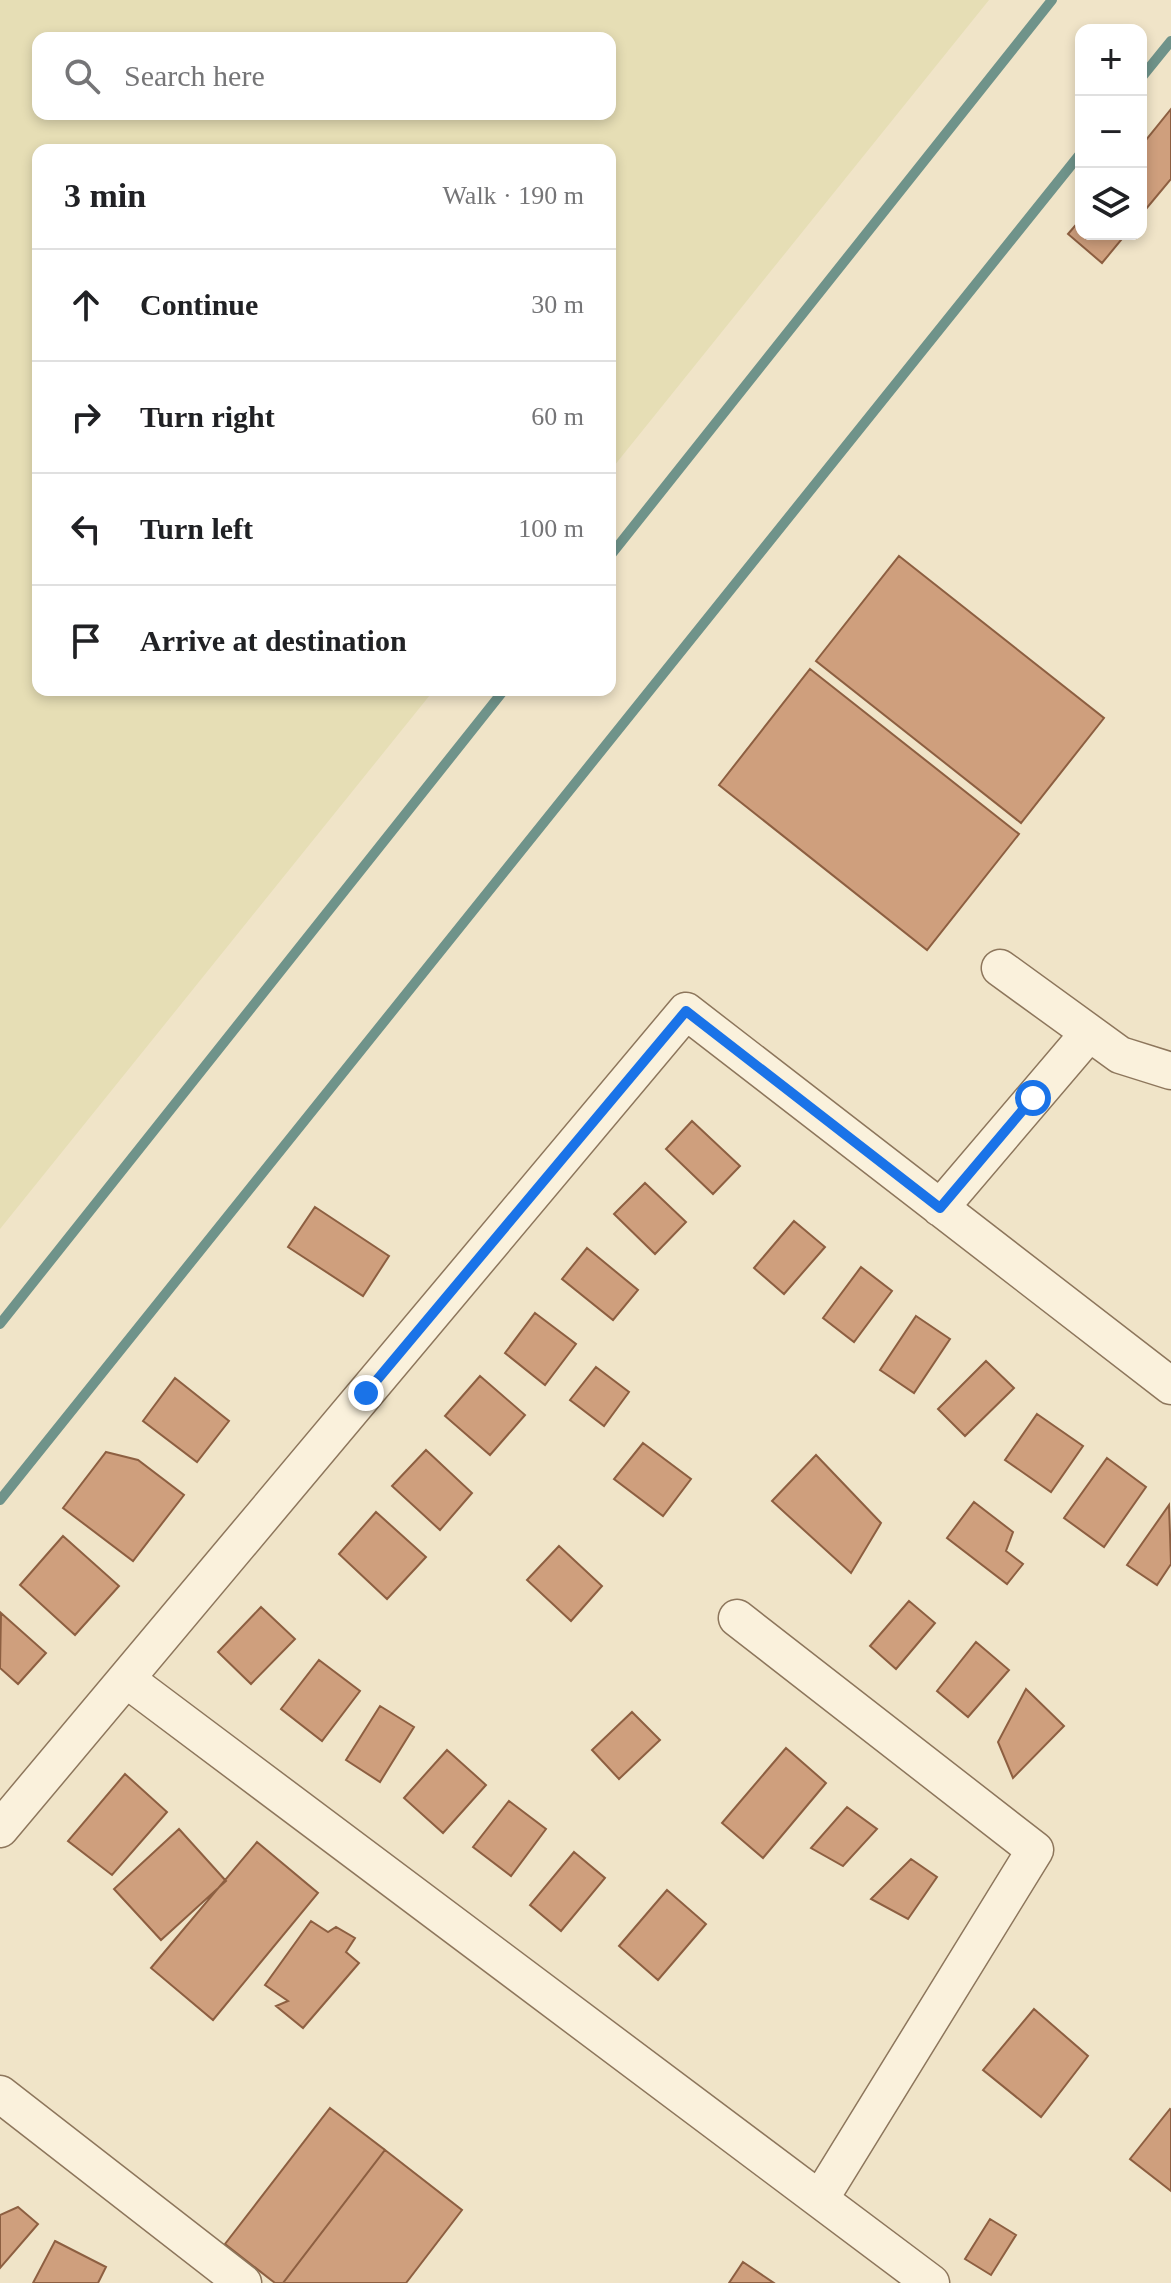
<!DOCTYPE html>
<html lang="en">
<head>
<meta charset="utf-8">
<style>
	body { margin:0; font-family:"Times New Roman",serif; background:#f6f6f6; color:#202124 }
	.controls { position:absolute; right:24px; top:24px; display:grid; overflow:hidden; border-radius:16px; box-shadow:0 4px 12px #0003 }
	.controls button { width:72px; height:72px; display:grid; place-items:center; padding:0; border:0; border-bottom:2px solid #e0e0e0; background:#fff; color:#202124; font:40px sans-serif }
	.stop { position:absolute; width:24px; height:24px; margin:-18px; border:6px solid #1a73e8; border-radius:50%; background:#fff }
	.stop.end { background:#1a73e8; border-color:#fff; box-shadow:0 2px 8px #0008 }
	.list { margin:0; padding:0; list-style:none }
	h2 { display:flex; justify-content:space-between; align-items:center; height:104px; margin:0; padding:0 32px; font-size:34px }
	h2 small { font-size:26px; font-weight:400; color:#757577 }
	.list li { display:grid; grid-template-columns:52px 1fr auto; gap:24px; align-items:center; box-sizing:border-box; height:112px; padding:0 32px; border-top:2px solid #e0e0e0 }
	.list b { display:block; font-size:30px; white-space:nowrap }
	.list em { font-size:26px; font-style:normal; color:#757577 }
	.icon { flex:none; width:44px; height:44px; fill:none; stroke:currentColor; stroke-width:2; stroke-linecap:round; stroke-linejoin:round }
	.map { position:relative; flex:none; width:1171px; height:2283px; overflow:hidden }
	.search { position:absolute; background:#fff; box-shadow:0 4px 12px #0003; left:32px; top:32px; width:584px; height:88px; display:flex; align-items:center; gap:20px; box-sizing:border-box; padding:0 28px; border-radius:16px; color:#757577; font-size:30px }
	.panel { position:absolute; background:#fff; box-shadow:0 4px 12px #0003; left:32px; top:144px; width:584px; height:552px; border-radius:16px }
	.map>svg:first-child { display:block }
</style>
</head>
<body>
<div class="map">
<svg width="1171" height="2283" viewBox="0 0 1171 2283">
	<rect width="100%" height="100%" fill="#f0e4c8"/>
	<!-- farmland -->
	<path fill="#e6deb5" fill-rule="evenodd" d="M0,0H989L610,471V150H38V690H434L0,1229ZM38,38H610V114H38Z"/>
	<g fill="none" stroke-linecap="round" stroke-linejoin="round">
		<!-- stream -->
		<path stroke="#6f938a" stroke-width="10" d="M1141,78L1171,41
			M610,556L1052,0
			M0,1324L504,690
			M0,1500L1081,153"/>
	</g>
	<!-- building -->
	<path fill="#cf9f7d" stroke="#8d5f41" stroke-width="2" d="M1171,109V179L1141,215V146Z
		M1081,219V234H1126L1102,263L1068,234Z
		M899,556L1104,718L1021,823L816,661Z
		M810,669L1019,834L927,950L719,785Z
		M692,1121L740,1166L713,1194L666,1149Z
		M645,1183L686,1222L655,1254L614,1214Z
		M315,1207L389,1256L363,1296L288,1247Z
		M794,1221L825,1247L784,1294L754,1268Z
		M587,1248L638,1290L613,1320L562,1279Z
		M861,1267L892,1291L854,1342L823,1318Z
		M535,1313L576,1344L545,1385L505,1353Z
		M916,1316L950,1339L914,1393L880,1370Z
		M986,1361L1014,1388L965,1436L938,1409Z
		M596,1367L629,1392L604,1426L570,1400Z
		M480,1376L525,1415L490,1455L445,1416Z
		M175,1378L229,1421L197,1462L143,1421Z
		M1037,1414L1083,1446L1051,1492L1005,1460Z
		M643,1443L691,1479L663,1516L614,1479Z
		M426,1450L472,1493L440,1530L392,1486Z
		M106,1452L138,1460L184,1495L133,1561L63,1508Z
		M816,1455L881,1523L851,1573L772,1501Z
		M1107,1458L1146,1487L1104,1547L1064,1518Z
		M974,1502L1013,1532L1006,1551L1023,1564L1007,1584L947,1538Z
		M1169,1505L1171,1564L1157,1585L1127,1565Z
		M376,1512L426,1557L387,1599L339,1554Z
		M63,1536L119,1586L75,1635L20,1585Z
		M559,1546L602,1586L571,1621L527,1580Z
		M909,1601L935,1623L896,1669L870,1646Z
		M261,1607L295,1639L251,1684L218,1652Z
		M1,1613L46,1653L18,1684L0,1668Z
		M976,1642L1009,1670L968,1717L937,1691Z
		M319,1660L360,1691L322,1741L281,1709Z
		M1026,1689L1064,1726L1013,1778L998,1742Z
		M380,1706L414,1727L380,1782L346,1760Z
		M632,1712L660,1740L619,1779L592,1750Z
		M786,1748L826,1783L763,1858L722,1823Z
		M447,1750L486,1785L443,1833L404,1798Z
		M125,1774L167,1812L112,1875L68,1841Z
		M509,1801L546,1829L511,1876L473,1847Z
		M847,1807L877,1829L843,1866L811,1848Z
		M179,1829L226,1881L161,1940L114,1889Z
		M257,1842L318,1893L213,2020L151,1968Z
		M574,1852L605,1878L561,1931L530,1905Z
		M911,1859L937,1877L908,1919L871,1899Z
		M667,1890L706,1924L658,1980L619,1946Z
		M311,1921L328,1932L336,1927L355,1938L346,1952L359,1963L303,2028L276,2006L288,2001L265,1985Z
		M1034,2009L1088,2056L1041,2117L983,2070Z
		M330,2108L385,2150L283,2283H275L225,2244Z
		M1170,2109L1171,2110V2191L1130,2159Z
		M385,2150L462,2210L406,2283H283Z
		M18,2207L38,2224L0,2268V2215Z
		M990,2219L1016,2235L991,2275L965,2259Z
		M55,2241L106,2267L98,2283H33Z
		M743,2262L774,2283H729Z"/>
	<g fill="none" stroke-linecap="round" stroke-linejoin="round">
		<!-- minor casing -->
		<g stroke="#8d765c" stroke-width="39">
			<path id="minor" d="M1000,968L1120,1055L1171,1071
				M940,1208L1089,1033
				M737,1618L1035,1850L820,2199
				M126,1679L931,2283
				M0,1829L686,1011L1171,1386
				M0,2094L243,2283"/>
		</g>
		<!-- minor -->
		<use href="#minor" stroke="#faf1dc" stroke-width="36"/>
	</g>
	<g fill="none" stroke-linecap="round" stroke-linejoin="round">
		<!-- route -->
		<path stroke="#1a73e8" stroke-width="10" d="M366,1393L686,1011L940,1208L1033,1098"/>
	</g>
</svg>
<div class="controls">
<button>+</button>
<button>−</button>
<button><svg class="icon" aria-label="layers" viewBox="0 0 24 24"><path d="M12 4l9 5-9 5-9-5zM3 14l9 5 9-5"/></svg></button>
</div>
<div class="stop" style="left:1033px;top:1098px"></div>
<div class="stop end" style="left:366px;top:1393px"></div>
<div class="search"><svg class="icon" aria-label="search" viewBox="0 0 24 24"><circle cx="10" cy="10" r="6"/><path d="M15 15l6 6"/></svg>Search here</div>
<section class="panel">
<h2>3 min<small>Walk · 190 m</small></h2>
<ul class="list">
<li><svg class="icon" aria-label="ahead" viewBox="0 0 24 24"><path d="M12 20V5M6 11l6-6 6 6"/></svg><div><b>Continue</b></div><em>30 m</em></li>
<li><svg class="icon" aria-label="right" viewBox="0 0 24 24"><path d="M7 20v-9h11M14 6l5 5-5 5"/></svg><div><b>Turn right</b></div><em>60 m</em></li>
<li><svg class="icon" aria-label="left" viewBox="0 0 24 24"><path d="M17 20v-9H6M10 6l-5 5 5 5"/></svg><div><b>Turn left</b></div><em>100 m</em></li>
<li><svg class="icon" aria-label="arrive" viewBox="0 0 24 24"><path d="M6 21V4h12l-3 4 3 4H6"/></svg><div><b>Arrive at destination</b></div></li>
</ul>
</section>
</div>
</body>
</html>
